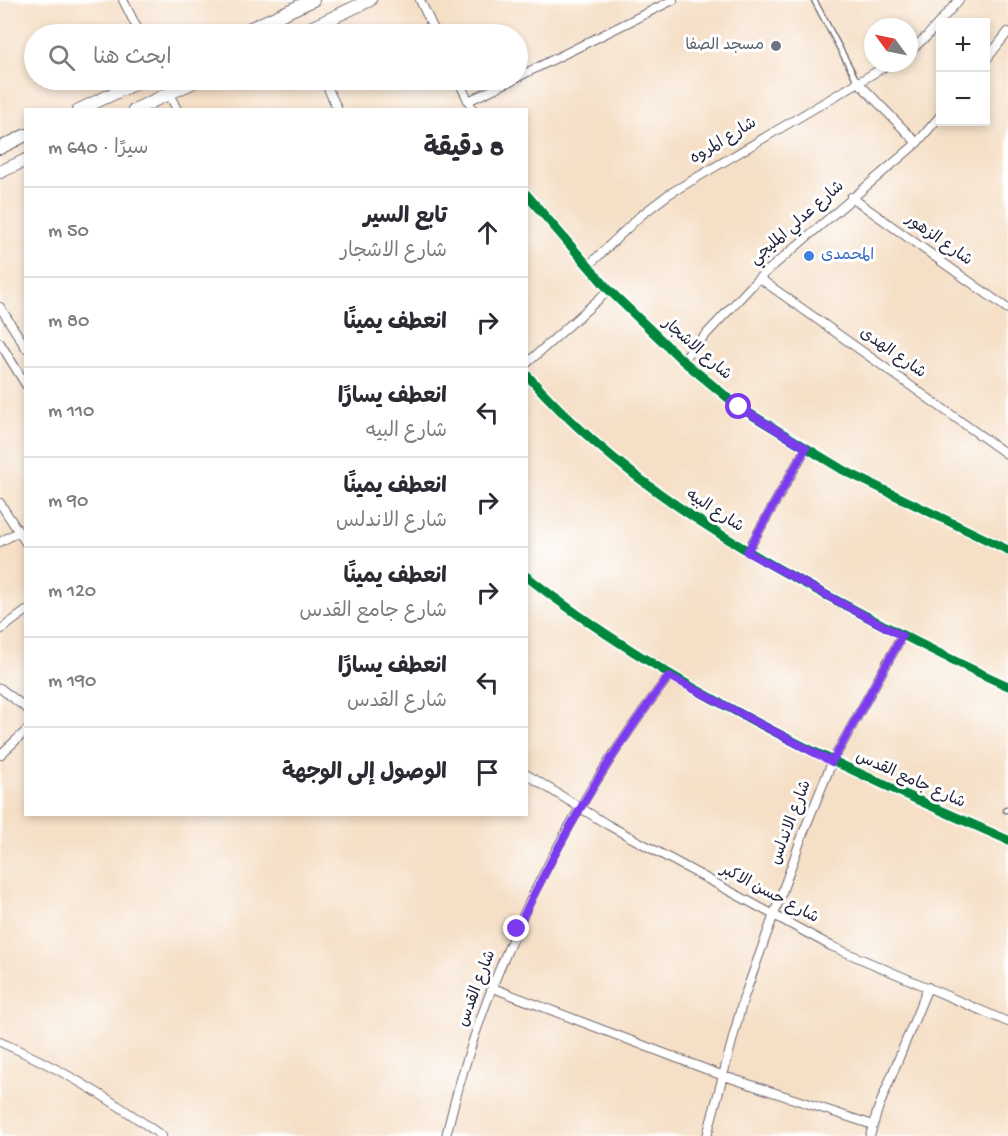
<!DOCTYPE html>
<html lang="ar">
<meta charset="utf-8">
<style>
body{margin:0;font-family:"Gochi Hand","Playpen Sans Arabic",sans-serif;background:#f7f7f7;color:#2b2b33;direction:rtl}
.controls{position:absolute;right:18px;top:18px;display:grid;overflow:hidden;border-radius:0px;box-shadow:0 3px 9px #0003}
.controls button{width:54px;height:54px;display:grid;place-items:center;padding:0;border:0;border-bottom:2px solid #e1e1e2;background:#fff;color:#2b2b33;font:30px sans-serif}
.compass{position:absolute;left:864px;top:18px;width:54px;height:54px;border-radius:50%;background:#fff;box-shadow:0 3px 9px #0003;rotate:303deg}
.stop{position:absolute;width:18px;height:18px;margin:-14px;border:4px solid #7c3aed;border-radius:50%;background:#fff}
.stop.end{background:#7c3aed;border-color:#fff;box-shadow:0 2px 6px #0008}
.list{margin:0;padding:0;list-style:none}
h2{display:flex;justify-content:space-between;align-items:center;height:78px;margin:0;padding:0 24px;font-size:26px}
h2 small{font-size:20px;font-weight:400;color:#7c7c81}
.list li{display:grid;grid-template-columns:39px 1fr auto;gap:18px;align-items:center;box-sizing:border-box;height:90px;padding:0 24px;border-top:2px solid #e1e1e2}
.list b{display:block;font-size:22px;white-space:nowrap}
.list p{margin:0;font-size:20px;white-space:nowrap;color:#7c7c81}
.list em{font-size:20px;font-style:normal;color:#7c7c81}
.icon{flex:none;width:33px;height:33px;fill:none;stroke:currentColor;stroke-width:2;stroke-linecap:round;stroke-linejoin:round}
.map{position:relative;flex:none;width:1008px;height:1136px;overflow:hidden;direction:ltr}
.search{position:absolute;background:#fff;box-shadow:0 3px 9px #0003;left:24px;top:24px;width:504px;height:66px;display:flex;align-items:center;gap:15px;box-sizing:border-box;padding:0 21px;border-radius:33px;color:#7c7c81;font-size:22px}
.panel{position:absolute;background:#fff;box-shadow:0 3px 9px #0003;left:24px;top:108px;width:504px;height:708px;border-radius:0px;direction:rtl}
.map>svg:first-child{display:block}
</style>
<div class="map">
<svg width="1008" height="1136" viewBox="0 0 1008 1136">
<rect width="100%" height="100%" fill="#fff"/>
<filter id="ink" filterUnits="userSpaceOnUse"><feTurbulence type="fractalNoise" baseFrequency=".0167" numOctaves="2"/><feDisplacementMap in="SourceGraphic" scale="12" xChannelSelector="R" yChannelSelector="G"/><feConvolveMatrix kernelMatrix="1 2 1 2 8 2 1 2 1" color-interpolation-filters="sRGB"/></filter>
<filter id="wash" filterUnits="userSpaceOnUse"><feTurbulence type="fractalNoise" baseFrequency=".008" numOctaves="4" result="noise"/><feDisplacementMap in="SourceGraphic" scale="24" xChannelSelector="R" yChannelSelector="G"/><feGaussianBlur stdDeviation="1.35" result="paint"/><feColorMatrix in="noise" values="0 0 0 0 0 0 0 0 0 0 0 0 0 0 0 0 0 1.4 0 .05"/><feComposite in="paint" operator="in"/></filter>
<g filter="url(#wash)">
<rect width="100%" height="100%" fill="#f5dfc6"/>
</g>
<g filter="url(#ink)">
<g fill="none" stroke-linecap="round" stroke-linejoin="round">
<defs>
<path id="lane" d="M814 0 857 81
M1006 810H1008"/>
<path id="street" d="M123 0 140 34
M420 0 436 34
M909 52 927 36 959 0
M986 60 1008 32
M518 77 673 0
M324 80 338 110
M458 80 473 110
M857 81 917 143
M169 93 177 110
M468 101 513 80
M526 194 609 290 682 360 739 407 843 470 1008 550
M851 197 1008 309
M588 266 640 216 669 194 891 63
M759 278 1008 455
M0 307 26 348
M0 343 26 385
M682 360 759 278 917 143 940 116
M526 364 609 290
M526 374C616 476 730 545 849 607 902 635 954 662 1008 686
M0 503 26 543
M0 542 18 532
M747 552 806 448
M526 576C672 691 839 766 1008 840
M0 630 26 611
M0 688 26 708
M0 755 26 731
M526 774 608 825 831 946 1008 1022
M493 988 721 1075 873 1125
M0 1042C59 1067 111 1099 162 1136
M446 1136C485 969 565 812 669 676
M707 1136 743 1000 804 831 832 762 902 636
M870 1136 878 1109 928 987"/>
<path id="secondary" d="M238 34 313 0
M298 34 370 0
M79 110 142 80
M134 110 198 80
M0 148 26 135
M0 172 26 160"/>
</defs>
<use href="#lane" stroke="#6c646c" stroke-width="7"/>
<use href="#street" stroke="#6c646c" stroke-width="10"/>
<use href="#secondary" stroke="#6c646c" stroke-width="14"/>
<use href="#lane" stroke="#fff" stroke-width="4.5"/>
<use href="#street" stroke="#fff" stroke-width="8"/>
<use href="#secondary" stroke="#fff" stroke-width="12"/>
<defs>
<path id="cycleway" d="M526 194 609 290 682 360 739 407 843 470 1008 550
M526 374C616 476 730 545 849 607 902 635 954 662 1008 686
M526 576C672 691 839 766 1008 840"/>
</defs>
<use href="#cycleway" stroke="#fff" stroke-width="13"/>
<use href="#cycleway" stroke="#00873e" stroke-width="9"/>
</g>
</g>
<g fill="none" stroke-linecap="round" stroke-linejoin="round" filter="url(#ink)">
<path stroke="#7c3aed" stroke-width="8" d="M517 929C561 837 607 757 669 676L832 762 902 636 747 552 806 448 739 407"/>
</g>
<circle fill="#6b7280" stroke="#fff" stroke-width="2" cx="776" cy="46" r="6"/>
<circle fill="#3f7fe0" stroke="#fff" stroke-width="2" cx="809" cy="256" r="6"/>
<g text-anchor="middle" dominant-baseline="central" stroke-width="6" stroke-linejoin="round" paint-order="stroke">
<g font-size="16" fill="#5b616d" stroke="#fff" text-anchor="end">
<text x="764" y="46">مسجد الصفا</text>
</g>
<g font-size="16" fill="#22223b" stroke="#fff">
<text transform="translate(724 142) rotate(-31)">شارع المروه</text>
<text transform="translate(798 224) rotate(-41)">شارع عدلي المليجي</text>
<text transform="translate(938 241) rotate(35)">شارع الزهور</text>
<text transform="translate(696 350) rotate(41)">شارع الاشجار</text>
<text transform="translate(892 354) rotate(35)">شارع الهدى</text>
<text transform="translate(714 512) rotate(33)">شارع البيه</text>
<text transform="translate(910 781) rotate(24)">شارع جامع القدس</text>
<text transform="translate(792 823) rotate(-69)">شارع الاندلس</text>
<text transform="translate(769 895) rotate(28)">شارع حسن الاكبر</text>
<text transform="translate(478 989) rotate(-69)">شارع القدس</text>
</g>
<g font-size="16" fill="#366cbe" stroke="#fff" text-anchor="start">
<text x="821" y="256">المحمدى</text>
</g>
</g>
</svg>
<div class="controls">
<button>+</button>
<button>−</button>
</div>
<svg class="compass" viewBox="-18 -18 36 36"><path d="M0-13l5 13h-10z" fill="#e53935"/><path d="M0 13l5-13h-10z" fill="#7c7c81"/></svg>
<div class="stop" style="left:739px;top:407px"></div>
<div class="stop end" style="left:517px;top:929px"></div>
<div class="search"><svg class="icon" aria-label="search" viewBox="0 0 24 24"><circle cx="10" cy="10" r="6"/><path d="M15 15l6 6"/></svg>ابحث هنا</div>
<section class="panel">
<h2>8 دقيقة<small>سيرًا · 640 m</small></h2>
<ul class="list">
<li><svg class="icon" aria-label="ahead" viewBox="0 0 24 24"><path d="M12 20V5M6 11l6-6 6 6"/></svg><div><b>تابع السير</b><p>شارع الاشجار</p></div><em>50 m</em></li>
<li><svg class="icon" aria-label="right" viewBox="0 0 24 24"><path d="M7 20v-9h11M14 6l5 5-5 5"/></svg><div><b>انعطف يمينًا</b></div><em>80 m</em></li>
<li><svg class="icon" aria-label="left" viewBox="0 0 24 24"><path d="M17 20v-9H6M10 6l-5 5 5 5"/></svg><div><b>انعطف يسارًا</b><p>شارع البيه</p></div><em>110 m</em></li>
<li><svg class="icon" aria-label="right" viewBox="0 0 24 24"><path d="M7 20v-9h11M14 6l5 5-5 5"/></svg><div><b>انعطف يمينًا</b><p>شارع الاندلس</p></div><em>90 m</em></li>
<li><svg class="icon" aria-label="right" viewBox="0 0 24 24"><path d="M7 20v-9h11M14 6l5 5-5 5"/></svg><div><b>انعطف يمينًا</b><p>شارع جامع القدس</p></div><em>120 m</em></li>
<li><svg class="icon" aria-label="left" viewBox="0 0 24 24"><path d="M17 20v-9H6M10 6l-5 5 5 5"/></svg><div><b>انعطف يسارًا</b><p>شارع القدس</p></div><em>190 m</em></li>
<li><svg class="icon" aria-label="arrive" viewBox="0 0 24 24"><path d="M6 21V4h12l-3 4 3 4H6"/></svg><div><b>الوصول إلى الوجهة</b></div></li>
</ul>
</section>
</div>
